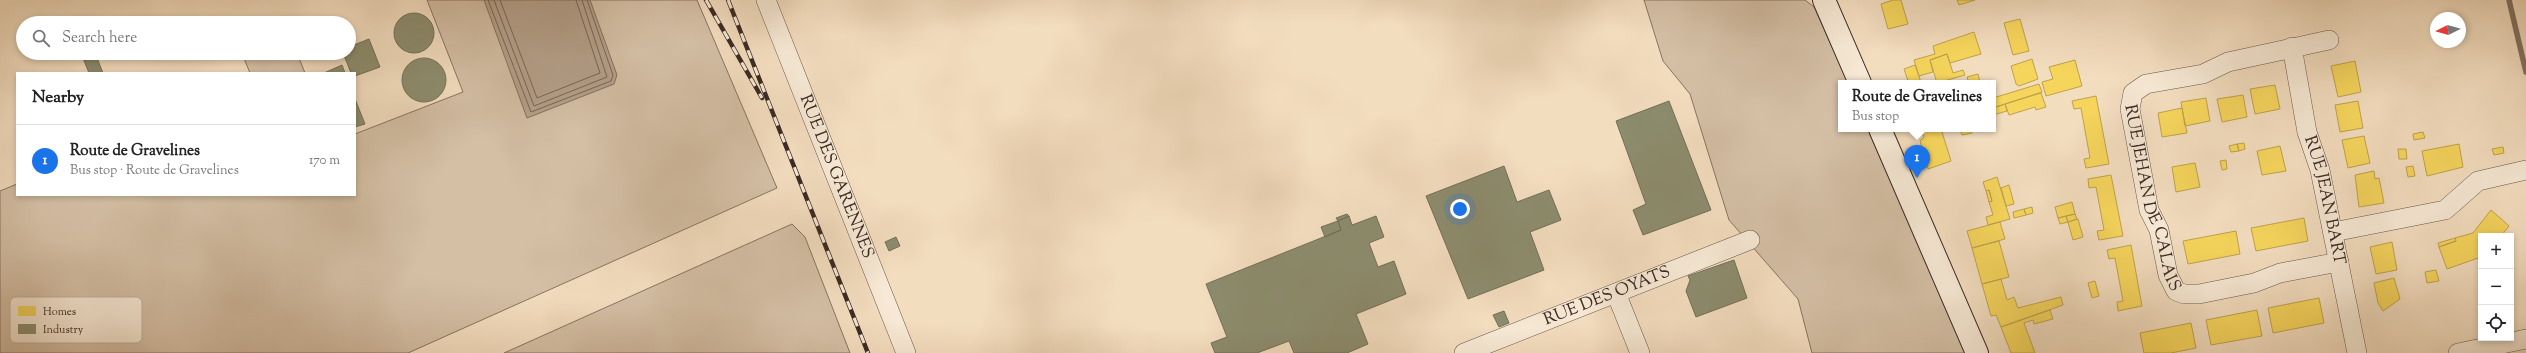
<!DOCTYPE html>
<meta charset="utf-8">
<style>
body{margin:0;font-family:"Sorts Mill Goudy",serif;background:#f6f6f6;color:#222}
.controls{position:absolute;right:12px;bottom:12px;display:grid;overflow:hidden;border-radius:0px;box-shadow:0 2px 6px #0003}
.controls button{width:36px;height:36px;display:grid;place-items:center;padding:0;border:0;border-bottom:1px solid #e0e0e0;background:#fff;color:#222;font:20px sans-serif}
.compass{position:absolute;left:2430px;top:12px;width:36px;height:36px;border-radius:50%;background:#fff;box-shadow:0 2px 6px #0003;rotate:265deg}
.you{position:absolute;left:1460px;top:209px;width:14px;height:14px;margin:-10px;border:3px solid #fff;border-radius:50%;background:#1a73e8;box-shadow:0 0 0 6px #1a73e833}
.badge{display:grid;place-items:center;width:26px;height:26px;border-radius:50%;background:#1a73e8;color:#fff;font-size:13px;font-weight:700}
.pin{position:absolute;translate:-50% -33px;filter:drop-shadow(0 1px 2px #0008)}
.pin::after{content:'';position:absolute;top:21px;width:14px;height:12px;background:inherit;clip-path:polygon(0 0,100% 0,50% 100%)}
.popup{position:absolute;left:1838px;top:80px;width:158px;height:52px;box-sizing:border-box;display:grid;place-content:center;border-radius:0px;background:#fff;filter:drop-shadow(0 1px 3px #0005);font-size:13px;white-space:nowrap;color:#767676}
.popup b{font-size:15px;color:#222}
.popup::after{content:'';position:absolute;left:50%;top:100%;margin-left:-8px;border:8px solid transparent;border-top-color:#fff}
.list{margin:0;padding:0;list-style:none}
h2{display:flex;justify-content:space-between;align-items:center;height:52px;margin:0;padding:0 16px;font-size:17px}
h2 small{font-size:13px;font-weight:400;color:#767676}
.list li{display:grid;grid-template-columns:26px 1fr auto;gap:12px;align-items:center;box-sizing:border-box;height:72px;padding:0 16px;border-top:1px solid #e0e0e0}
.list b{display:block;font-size:15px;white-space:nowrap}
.list p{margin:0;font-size:13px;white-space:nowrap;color:#767676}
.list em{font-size:13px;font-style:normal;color:#767676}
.icon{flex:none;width:22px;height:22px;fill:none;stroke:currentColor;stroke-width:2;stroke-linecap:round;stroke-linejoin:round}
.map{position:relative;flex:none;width:2526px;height:353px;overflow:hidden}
.search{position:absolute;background:#fff;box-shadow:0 2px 6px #0003;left:16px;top:16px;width:340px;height:44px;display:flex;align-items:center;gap:10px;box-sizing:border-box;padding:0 14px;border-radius:22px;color:#767676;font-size:15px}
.panel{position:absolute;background:#fff;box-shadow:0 2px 6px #0003;left:16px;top:72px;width:340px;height:124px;border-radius:0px}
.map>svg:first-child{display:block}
</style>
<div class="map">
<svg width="2526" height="353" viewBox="0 0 2526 353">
<rect width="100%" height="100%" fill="#f3ddbf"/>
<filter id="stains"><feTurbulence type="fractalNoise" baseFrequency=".005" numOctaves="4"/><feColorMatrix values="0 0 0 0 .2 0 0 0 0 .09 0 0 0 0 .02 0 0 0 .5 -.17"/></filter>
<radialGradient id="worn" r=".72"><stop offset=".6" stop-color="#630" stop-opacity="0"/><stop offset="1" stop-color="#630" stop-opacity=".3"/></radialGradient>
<path fill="#d4bfa5" stroke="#877464" d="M427 0H697L777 188 408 353H0V191L17 184V195H355V134L463 92Z
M1644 0H1805L1814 7 1848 83H1841V129H1868L1965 353H1812L1798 299 1729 220 1690 94 1663 61Z
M250 53H297L305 73H250L243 56Z
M792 224 805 237 850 353H504Z"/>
<path fill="#b4a08a" stroke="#837161" d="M484 0H590L617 75 614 84 527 118Z"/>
<path fill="#f6d55c" stroke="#bea24b" d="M1893 0H1901L1908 24 1888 29 1881 4Z
M1957 0H1975L1959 5Z
M2020 19 2029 51 2013 55 2004 23Z
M1974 32 1981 54 1950 63 1947 54 1930 60 1933 72 1919 76 1914 60 1935 54 1933 46Z
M1947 54 1953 73 1963 70 1965 75 1937 83 1930 60Z
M2032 59 2038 79 2019 86 2016 84 2011 66Z
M2075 60 2082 86 2046 96 2042 82 2053 79 2049 67Z
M2355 61 2361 92 2338 97 2331 66Z
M1915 65 1919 76 1921 83 1908 81 1904 69Z
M1978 74 1980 83H1969L1967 77Z
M2039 84 2042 92 1993 108V98Z
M2275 85 2280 109 2255 114 2250 89Z
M2041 93 2046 107 2036 110 2035 107 2009 115 2005 104Z
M2243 95 2247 117 2222 122 2217 99Z
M2096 96 2109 164 2086 168 2084 159 2090 158 2081 108 2074 109 2072 101Z
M2206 98 2210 121 2185 126 2181 102Z
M2358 101 2363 128 2340 132 2335 105Z
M2005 104 2007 111 1993 115V108Z
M2182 108 2187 133 2162 137 2158 113Z
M1954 129 1942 132 1951 161 1928 169 1920 141 1924 137 1921 130Z
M1971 129 1972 133 1962 135 1960 130Z
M2423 132 2425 138 2414 140 2413 134Z
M2364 136 2370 163 2348 168 2342 140Z
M2244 143 2245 149 2239 151 2237 144Z
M2237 144 2239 151 2231 152 2229 146Z
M2459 144 2463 167 2427 176 2422 151Z
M2280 146 2286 171 2262 175 2257 151Z
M2503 147 2504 153 2494 155 2492 149Z
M2398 149H2406L2407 159H2399Z
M2226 160 2227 169 2222 170 2220 161Z
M2195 163 2200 187 2176 192 2172 167Z
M2413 166 2415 176 2408 177 2406 167Z
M2374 171 2375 179 2379 178 2384 203 2359 207 2355 175Z
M2111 175 2123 236 2099 240 2097 231 2104 230 2096 187 2089 188 2088 179Z
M1997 177 2010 219 1988 225 1986 217 1993 215 1989 202 1992 201 1989 190 1986 191 1983 182Z
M2009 185 2014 204 2006 206 2001 188Z
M1989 190 1992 201 1989 202 1986 191Z
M2072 202 2075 214 2058 218 2055 207Z
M2032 207 2033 213 2026 215 2024 209Z
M2024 209 2026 215 2014 218 2013 212Z
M2491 210 2509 226 2501 236H2481V257L2447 269 2439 247 2456 241 2455 238 2473 233Z
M2075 214 2077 219 2068 222 2066 216Z
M2066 216 2068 222 2060 224 2058 218Z
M2304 218 2308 241 2256 251 2251 228Z
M2078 219 2083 237 2073 240 2068 222Z
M2000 222 2005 239 1972 248 1967 231Z
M2236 231 2240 254 2188 264 2183 241Z
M2455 238 2456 241 2439 247 2438 243Z
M1999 241 2009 277 1982 284 1972 248Z
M2392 242 2397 270 2376 274 2370 247Z
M2131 245 2142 306 2118 311 2117 302 2123 301 2115 258 2109 259 2107 250Z
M2436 270 2439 281 2427 283 2425 272Z
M2394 278 2400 299 2383 311 2378 303 2374 283Z
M2001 279 2007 300 2014 297 2018 308 2061 297 2063 305 2001 327 1996 315 1991 316 1982 284Z
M2095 281 2099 296 2092 298 2088 283Z
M2319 298 2324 323 2273 333 2268 308Z
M2050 310 2053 319 2034 324 2033 320 2024 323 2035 353H2011L2001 327Z
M2257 310 2262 336 2211 345 2206 320Z
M2191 323 2196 348 2171 353H2144L2140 333Z"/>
<path fill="#8c8c6e" stroke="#736f58" d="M394 33a20 20 0 1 1 40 0a20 20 0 1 1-40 0Z
M369 39 380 67 355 76V73H351L343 53H349V47Z
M81 53H95L103 73H89Z
M402 80a22 22 0 1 1 44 0a22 22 0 1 1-44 0Z
M342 65 345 73H324Z
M355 99 365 124 355 127Z
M1669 101 1711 210 1643 235 1633 210 1646 204 1616 121Z
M1504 166 1517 202 1549 190 1561 220 1530 232 1544 270 1468 299 1426 196Z
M1347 214 1349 216 1338 221 1336 218Z
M1349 216 1352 225 1376 216 1384 237 1369 243 1378 267 1394 261 1406 294 1356 314 1368 344 1347 353H1294L1289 341 1257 353H1215L1211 343 1227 337 1206 284 1341 230 1338 221Z
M1338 221 1341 230 1325 237 1321 227Z
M896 237 900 246 889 251 885 242Z
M1734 260 1747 298 1696 317 1686 291 1690 280 1688 276Z
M1504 311 1509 323 1499 327 1493 315Z"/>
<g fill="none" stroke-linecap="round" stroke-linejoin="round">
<path stroke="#776557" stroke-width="1" d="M488 0 531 112 611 81 613 75 587 0
M494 0 534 106 607 77 582 0
M500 0 537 98 600 73 576 0"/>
<path stroke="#837161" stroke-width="5.5" d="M2509 0 2526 72"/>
<defs>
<g id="street">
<path id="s1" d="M766 0 906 353"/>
<path id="s2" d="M2329 40 2228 62 2203 74 2146 84 2133 93 2130 109 2149 210 2159 230 2168 275 2176 291 2184 294H2199L2254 283 2280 273 2339 262"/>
<path id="s3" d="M2292 47 2307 132 2320 170 2357 353"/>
<path d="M2333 232 2445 210 2478 181 2526 170"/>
<path d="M1616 293 1640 353"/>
<path id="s4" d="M1464 353 1750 240"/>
<path d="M2458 353 2526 339"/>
</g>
<path id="secondary" d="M1824 0 1860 83
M1880 129 1977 353"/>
</defs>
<use href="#street" stroke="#68574b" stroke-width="20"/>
<use href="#secondary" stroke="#3a2a24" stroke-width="24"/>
<use href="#street" stroke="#f7e9d5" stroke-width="19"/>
<use href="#secondary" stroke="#f7e9d5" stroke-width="22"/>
<defs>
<path id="rail" d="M706 0 762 98
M728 0 868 353"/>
</defs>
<use href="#rail" stroke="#3a2a24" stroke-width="4.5"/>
<use href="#rail" stroke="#f7e9d5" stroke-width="3" stroke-dasharray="9" stroke-linecap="butt"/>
</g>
<g text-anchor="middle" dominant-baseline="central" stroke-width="4" stroke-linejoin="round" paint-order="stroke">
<g font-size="17" fill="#3a2a24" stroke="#f7e9d5">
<text stroke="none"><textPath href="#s1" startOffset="190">RUE DES GARENNES</textPath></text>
<text stroke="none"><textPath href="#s2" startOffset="313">RUE JEHAN DE CALAIS</textPath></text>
<text stroke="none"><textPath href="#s3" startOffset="157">RUE JEAN BART</textPath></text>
<text stroke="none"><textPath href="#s4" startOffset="154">RUE DES OYATS</textPath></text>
</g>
</g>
<rect x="10" y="297" width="132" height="46" rx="6" fill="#f7e9d5" stroke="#beb0a0" stroke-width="1"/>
<rect x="18" y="306" width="18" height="10" fill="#f6d55c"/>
<rect x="18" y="324" width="18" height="10" fill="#8c8c6e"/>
<g font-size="11" fill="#3a2a24">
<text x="43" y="315">Homes</text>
<text x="43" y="333">Industry</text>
</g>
<rect width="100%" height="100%" filter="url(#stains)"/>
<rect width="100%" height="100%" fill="url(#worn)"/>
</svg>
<div class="controls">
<button>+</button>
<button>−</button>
<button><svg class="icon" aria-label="locate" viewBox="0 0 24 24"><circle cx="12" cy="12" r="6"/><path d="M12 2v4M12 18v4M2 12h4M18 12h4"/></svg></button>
</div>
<svg class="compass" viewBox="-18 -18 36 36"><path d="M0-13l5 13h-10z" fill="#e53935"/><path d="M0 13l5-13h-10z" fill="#767676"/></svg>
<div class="you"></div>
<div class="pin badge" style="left:1917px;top:178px">1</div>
<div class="popup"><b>Route de Gravelines</b>Bus stop</div>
<div class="search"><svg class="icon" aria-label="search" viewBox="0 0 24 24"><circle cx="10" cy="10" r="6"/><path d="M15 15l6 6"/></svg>Search here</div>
<section class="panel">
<h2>Nearby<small></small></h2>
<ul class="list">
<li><span class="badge">1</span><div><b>Route de Gravelines</b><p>Bus stop · Route de Gravelines</p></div><em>170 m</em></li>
</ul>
</section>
</div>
